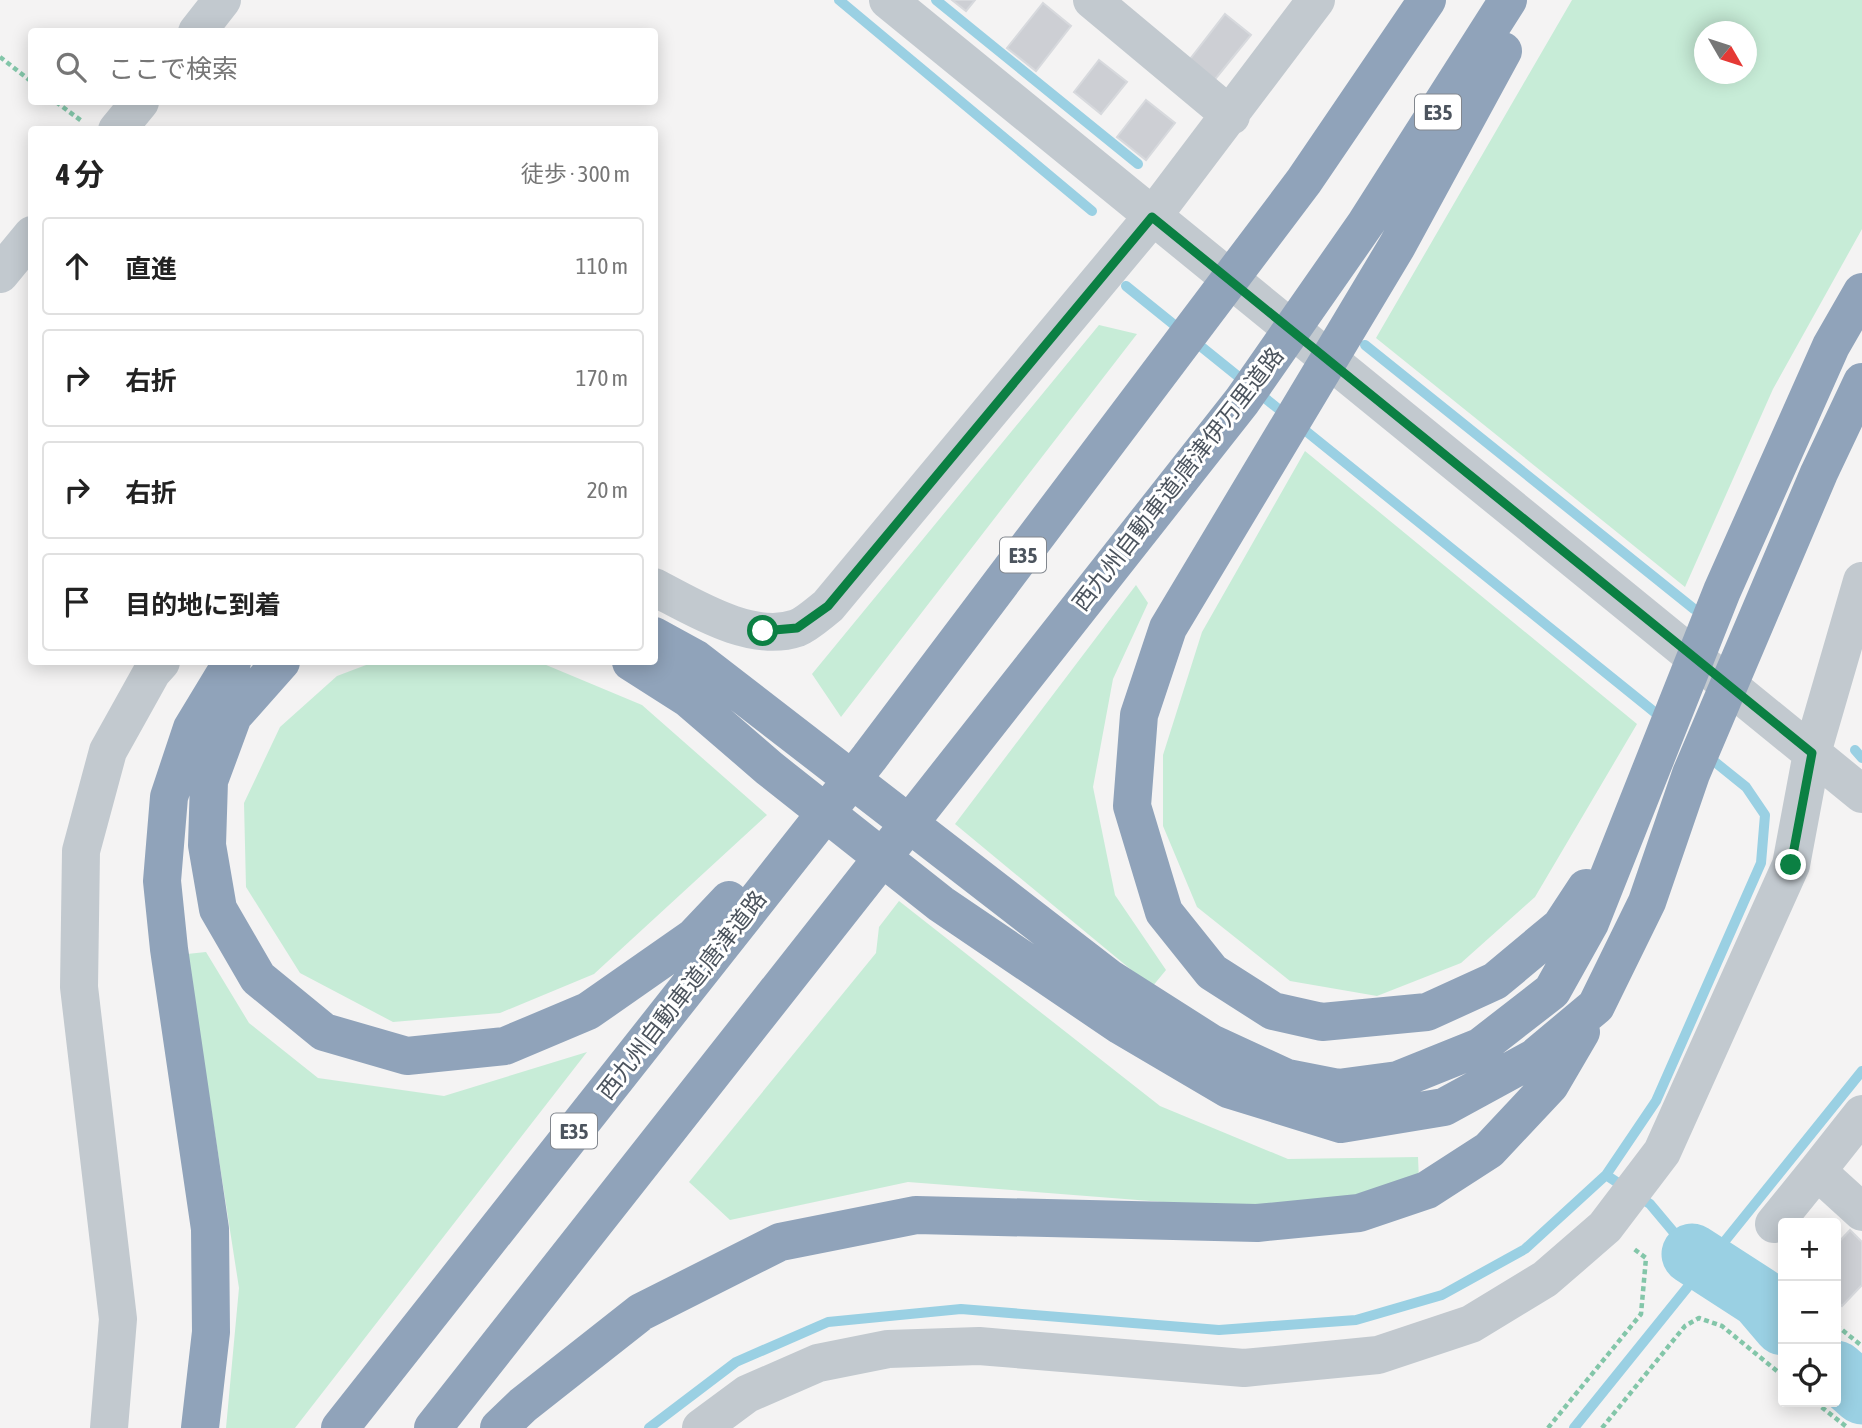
<!DOCTYPE html>
<html lang="ja">
<meta charset="utf-8">
<style>
body{margin:0;font-family:"Asap Condensed","Noto Sans JP",sans-serif;background:#f6f6f6;color:#222}
.controls{position:absolute;right:21px;bottom:21px;display:grid;overflow:hidden;border-radius:7px;box-shadow:0 4px 18px #0003}
.controls button{width:63px;height:63px;display:grid;place-items:center;padding:0;border:0;border-bottom:2px solid #e0e0e0;background:#fff;color:#222;font:35px sans-serif}
.compass{position:absolute;left:1694px;top:21px;width:63px;height:63px;border-radius:50%;background:#fff;box-shadow:0 4px 18px #0003;rotate:129deg}
.stop{position:absolute;width:21px;height:21px;margin:-16px;border:5px solid #0b8043;border-radius:50%;background:#fff}
.stop.end{background:#0b8043;border-color:#fff;box-shadow:0 2px 7px #0008}
.list{margin:0;padding:0;list-style:none}
h2{display:flex;justify-content:space-between;align-items:center;height:91px;margin:0;padding:0 28px;font-size:30px}
h2 small{font-size:23px;font-weight:400;color:#767676}
.list li{display:grid;grid-template-columns:46px 1fr auto;gap:21px;align-items:center;box-sizing:border-box;height:98px;margin:0 14px 14px;padding:0 14px;border:2px solid #e0e0e0;border-radius:7px}
.list b{display:block;font-size:26px;white-space:nowrap}
.list em{font-size:23px;font-style:normal;color:#767676}
.icon{flex:none;width:38px;height:38px;fill:none;stroke:currentColor;stroke-width:2;stroke-linecap:round;stroke-linejoin:round}
.map{position:relative;flex:none;width:1862px;height:1428px;overflow:hidden}
.search{position:absolute;background:#fff;box-shadow:0 4px 18px #0003;left:28px;top:28px;width:630px;height:77px;display:flex;align-items:center;gap:18px;box-sizing:border-box;padding:0 24px;border-radius:7px;color:#767676;font-size:26px}
.panel{position:absolute;background:#fff;box-shadow:0 4px 18px #0003;left:28px;top:126px;width:630px;height:539px;border-radius:7px}
.map>svg:first-child{display:block}
</style>
<div class="map">
<svg width="1862" height="1428" viewBox="0 0 1862 1428">
<rect width="100%" height="100%" fill="#f4f3f3"/>
<path fill="#c7ecd7" fill-rule="evenodd" d="M1572 0H1862V229L1773 389 1685 587 1376 338ZM1704 32H1746V74H1704Z
M1099 325 1137 334 841 717 812 674Z
M1305 451 1637 724 1535 897 1461 963 1377 996 1290 981 1197 907 1163 826V755L1202 632Z
M1136 585 1148 603 1113 679 1093 787 1115 895 1166 970 1152 987 955 824Z
M374 662H539L642 705 767 815 594 974 500 1013 393 1022 300 973 246 887 244 803 280 727 337 676Z
M899 901 1160 1106 1288 1159 1418 1157 1419 1180 1335 1204 1240 1208 908 1182 730 1220 689 1182 876 953 879 927Z
M206 952 249 1023 318 1078 444 1096 587 1052 295 1428H226L239 1288 187 954Z"/>
<g fill="none" stroke-linecap="round" stroke-linejoin="round">
<path stroke="#9ad0e3" stroke-width="10" d="M839 0 1092 211
M936 0 1138 164
M1126 286 1663 719
M1365 345 1694 609
M1855 750 1862 758
M1606 1175 1656 1101 1761 863 1765 815 1746 787 1705 754
M649 1428 736 1362 828 1322 961 1309 1219 1330 1356 1320 1442 1295 1525 1249 1606 1175 1650 1204 1692 1254
M1574 1428 1862 1071"/>
<path stroke="#9ad0e3" stroke-width="61" d="M1692 1254 1760 1298 1783 1325
M1836 1371 1862 1394"/>
</g>
<path fill="#cdcfd4" stroke="#d7d9dd" stroke-width="2" d="M952 0H975L966 11Z
M1043 3 1071 26 1036 71 1007 48Z
M1225 14 1251 35 1212 83 1187 63Z
M1099 60 1127 82 1101 114 1074 92Z
M1146 100 1175 123 1146 160 1117 137Z
M1850 1230 1862 1242V1285L1842 1306 1836 1300V1245Z"/>
<g fill="none" stroke-linecap="round" stroke-linejoin="round">
<path stroke="#83c6a9" stroke-width="4.5" stroke-dasharray="5 3.5" stroke-linecap="butt" d="M0 57 32 82
M56 102 83 122
M1836 1325 1862 1346
M1815 1402 1848 1428
M1548 1428 1641 1314 1646 1258 1634 1249
M1602 1428 1685 1326 1699 1318 1722 1326 1783 1376"/>
<path stroke="#c2c9cf" stroke-width="38" d="M888 0 1862 794
M1092 0 1231 116
M197 32 222 0
M117 130 140 102
M0 274 32 235
M654 587C693 607 751 644 797 628 807 624 819 613 828 606L1152 217 1316 0
M1862 1114 1817 1171 1862 1212
M1774 1224 1817 1171
M109 1428 118 1319 79 987 81 851 108 751 152 672 161 662
M701 1428 747 1394 818 1363 888 1349 979 1346 1244 1368 1378 1355 1471 1324 1545 1279 1605 1227 1662 1152 1791 865 1812 753 1862 581"/>
<path stroke="#90a3ba" stroke-width="38" d="M1503 51 1397 246 1168 628 1139 715 1132 806 1164 912 1212 972 1273 1011 1322 1022 1427 1012 1495 981 1561 926 1586 888
M654 636 696 659 1109 978 1211 1043 1287 1078 1338 1088 1398 1080 1480 1047 1552 991 1590 923 1722 591 1831 346 1862 292
M281 662 233 716 209 781 207 845 218 909 258 978 324 1032 407 1056 505 1046 588 1011 694 937 729 900
M631 662 689 699 769 768 941 904 1121 1026 1228 1089 1341 1124 1444 1107 1534 1058 1596 1006 1647 902 1691 774 1819 473 1862 382
M200 1428 211 1332 210 1229 169 949 162 881 169 797 192 728 232 662
M340 1428 869 758 1304 181 1427 0
M433 1428 1242 401 1366 223 1508 0
M499 1428 523 1405 641 1312 780 1242 916 1215 1257 1223 1359 1213 1427 1190 1489 1150 1550 1085 1581 1032"/>
</g>
<g fill="none" stroke-linecap="round" stroke-linejoin="round">
<path stroke="#0b8043" stroke-width="9" d="M763 631 797 628 828 606 1152 217 1812 753 1791 865"/>
</g>
<g text-anchor="middle" dominant-baseline="central" stroke-width="6" stroke-linejoin="round" paint-order="stroke">
<g fill="#fff" stroke="#82878e" stroke-width="2">
<rect x="1415" y="94.5" width="46" height="35" rx="5"/>
<rect x="1000" y="537.5" width="46" height="35" rx="5"/>
<rect x="551" y="1113.5" width="46" height="35" rx="5"/>
</g>
<g font-size="21" font-weight="bold" fill="#4c545e">
<text x="1438" y="112">E35</text>
<text x="1023" y="555">E35</text>
<text x="574" y="1131">E35</text>
</g>
<g font-size="23" fill="#4c545e" stroke="#fff">
<text transform="translate(1178 479) rotate(-52)">西九州自動車道;唐津伊万里道路</text>
<text transform="translate(682 995) rotate(-52)">西九州自動車道;唐津道路</text>
</g>
</g>
</svg>
<div class="controls">
<button>+</button>
<button>−</button>
<button><svg class="icon" aria-label="locate" viewBox="0 0 24 24"><circle cx="12" cy="12" r="6"/><path d="M12 2v4M12 18v4M2 12h4M18 12h4"/></svg></button>
</div>
<svg class="compass" viewBox="-18 -18 36 36"><path d="M0-13l5 13h-10z" fill="#e53935"/><path d="M0 13l5-13h-10z" fill="#767676"/></svg>
<div class="stop" style="left:763px;top:631px"></div>
<div class="stop end" style="left:1791px;top:865px"></div>
<div class="search"><svg class="icon" aria-label="search" viewBox="0 0 24 24"><circle cx="10" cy="10" r="6"/><path d="M15 15l6 6"/></svg>ここで検索</div>
<section class="panel">
<h2>4 分<small>徒歩 · 300 m</small></h2>
<ul class="list">
<li><svg class="icon" aria-label="ahead" viewBox="0 0 24 24"><path d="M12 20V5M6 11l6-6 6 6"/></svg><div><b>直進</b></div><em>110 m</em></li>
<li><svg class="icon" aria-label="right" viewBox="0 0 24 24"><path d="M7 20v-9h11M14 6l5 5-5 5"/></svg><div><b>右折</b></div><em>170 m</em></li>
<li><svg class="icon" aria-label="right" viewBox="0 0 24 24"><path d="M7 20v-9h11M14 6l5 5-5 5"/></svg><div><b>右折</b></div><em>20 m</em></li>
<li><svg class="icon" aria-label="arrive" viewBox="0 0 24 24"><path d="M6 21V4h12l-3 4 3 4H6"/></svg><div><b>目的地に到着</b></div></li>
</ul>
</section>
</div>
